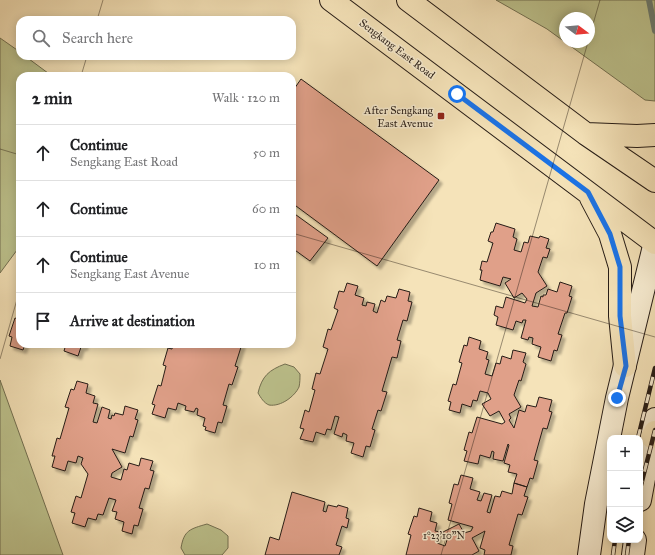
<!DOCTYPE html>
<meta charset="utf-8">
<style>
body{margin:0;font-family:"IM FELL Great Primer",serif;background:#f2f2f2;color:#202124}
.controls{position:absolute;right:12px;bottom:12px;display:grid;overflow:hidden;border-radius:8px;box-shadow:0 2px 10px #0003}
.controls button{width:36px;height:36px;display:grid;place-items:center;padding:0;border:0;border-bottom:1px solid #e0e0e0;background:#fff;color:#202124;font:20px sans-serif}
.compass{position:absolute;left:559px;top:12px;width:36px;height:36px;border-radius:50%;background:#fff;box-shadow:0 2px 10px #0003;rotate:106deg}
.stop{position:absolute;width:12px;height:12px;margin:-9px;border:3px solid #1a73e8;border-radius:50%;background:#fff}
.stop.end{background:#1a73e8;border-color:#fff;box-shadow:0 1px 4px #0008}
.list{margin:0;padding:0;list-style:none}
h2{display:flex;justify-content:space-between;align-items:center;height:52px;margin:0;padding:0 16px;font-size:17px}
h2 small{font-size:13px;font-weight:400;color:#757577}
.list li{display:grid;grid-template-columns:26px 1fr auto;gap:12px;align-items:center;box-sizing:border-box;height:56px;padding:0 16px;border-top:1px solid #e0e0e0}
.list b{display:block;font-size:15px;white-space:nowrap}
.list p{margin:0;font-size:13px;white-space:nowrap;color:#757577}
.list em{font-size:13px;font-style:normal;color:#757577}
.icon{flex:none;width:22px;height:22px;fill:none;stroke:currentColor;stroke-width:2;stroke-linecap:round;stroke-linejoin:round}
.map{position:relative;flex:none;width:655px;height:555px;overflow:hidden}
.search{position:absolute;background:#fff;box-shadow:0 2px 10px #0003;left:16px;top:16px;width:280px;height:44px;display:flex;align-items:center;gap:10px;box-sizing:border-box;padding:0 14px;border-radius:12px;color:#757577;font-size:15px}
.panel{position:absolute;background:#fff;box-shadow:0 2px 10px #0003;left:16px;top:72px;width:280px;height:276px;border-radius:12px}
.map>svg:first-child{display:block}
</style>
<div class="map">
<svg width="655" height="555" viewBox="0 0 655 555">
<defs>
<filter id="shadow"><feDropShadow dx="3.5" dy="3.5" stdDeviation="1" flood-color="#0004"/></filter>
</defs>
<rect width="100%" height="100%" fill="#f5e3b9"/>
<filter id="stains"><feTurbulence type="fractalNoise" baseFrequency=".005" numOctaves="4"/><feColorMatrix values="0 0 0 0 .2 0 0 0 0 .09 0 0 0 0 .02 0 0 0 .5 -.17"/></filter>
<radialGradient id="worn" r=".72"><stop offset=".6" stop-color="#630" stop-opacity="0"/><stop offset="1" stop-color="#630" stop-opacity=".3"/></radialGradient>
<path fill="#bdc38e" stroke="#727052" fill-rule="evenodd" d="M496 0H655V101L645 100 547 29ZM565 18H589V42H565Z
M0 38 20 52V56H25L52 76H20V246L0 273Z
M285 364 294 367 300 374C300 378 300 383 299 387 295 396 281 407 269 405 264 403 261 398 258 393 262 376 269 370 285 364Z
M0 380 63 555H0Z
M207 524 221 530 228 536V548L222 555H185L181 548C184 530 190 529 207 524Z"/>
<g fill="none" stroke-linecap="round" stroke-linejoin="round">
<path stroke="#6d7d72" stroke-width="6" d="M649 0 655 31"/>
</g>
<path fill="#e0a089" stroke="#261c16" filter="url(#shadow)" d="M301 79 439 180 377 266 292 203V92Z
M292 212 328 238 310 261 292 248Z
M496 223 515 229 513 237 517 239 514 250 521 252 524 242 528 243 530 236 539 238 540 236 549 239 546 248 550 249 547 258 543 257 538 272 547 286 536 293 532 306 538 307 541 296 543 297V295H546L548 289 557 292 560 282 572 286 569 296 572 297 567 313H565L558 334 562 335 557 351 554 350 551 361 538 357 541 347 532 344 533 338 529 337 528 340 521 338 526 320H523L522 323 516 321 513 330 496 325 498 317 494 315 496 306 503 308 506 297 525 303 527 299 522 293 514 298 505 283 511 279 503 277 500 286 480 280 482 270H480L482 261 487 262 493 243 488 241 491 232H493Z
M347 283 358 286 355 295 364 298 362 305 366 306 367 302 375 304 373 311 377 313 381 300 385 302 387 296 396 298 399 289 410 292 408 301 412 302 407 321 403 320 397 340 401 341 397 358 392 357 382 391 387 392 381 411 378 410 372 429 375 430 370 447 366 446 363 457 351 453 354 443 346 441 347 435 343 433 342 437 334 434 339 417 335 416 331 430 327 429 325 435 316 432 313 442 300 439 304 429 300 428 305 410 309 412 315 390 312 389 316 373 320 374 328 349 323 347 328 329 331 330 338 310 334 308 339 291 344 292Z
M20 313V344H25L23 350 10 346 12 337 9 336 15 318 18 319Z
M469 337 481 341 479 349 488 352 486 359 489 360 485 374 492 376 496 363 500 364 502 356 511 359 513 350 526 353 523 362 526 364 521 381 519 380 514 395 521 407 509 414 511 418 509 420 514 428 519 410 525 412 527 405 536 407 539 397 552 400 549 411 552 412 547 429 543 428 534 460 538 461 533 479 530 478 527 487 514 483 517 474 508 472 510 465 504 463 509 445 508 444 503 461 493 459 494 452 492 451 490 458 480 455 478 464 464 461 467 451 464 450 469 432 472 433 477 417 502 424 505 422 499 411 490 416 482 404 491 399 488 393 480 391 477 401 473 400 471 407 462 404 460 413 449 410 451 402 448 401 453 384 456 385 462 363 459 362 464 345 467 346Z
M66 344H85L84 347H81L78 356 64 351Z
M173 344H242L235 366 238 367 232 385 229 384 223 405 227 406 222 423 218 422 215 433 205 430 206 427 203 426 205 418 197 415 198 409 196 408 194 412 185 410 186 406 178 403 176 410 168 408 165 418 152 414 155 405 152 404 158 385 161 386 166 366 163 365 168 348 172 349Z
M77 381 88 384 86 393 95 396 93 403 98 404 93 422 97 423 102 407 110 410 108 418 111 419 112 415 114 416 115 413 123 415 125 406 138 410 135 419 138 420 133 437 130 436 125 453 112 449 122 467 112 473 111 477 121 480 124 469 127 470 129 463 139 466 141 458 153 461 150 470 154 471 149 489 145 488 139 508 143 509 138 526 134 525 132 534 122 531 124 522 115 519 117 512 112 511 116 500 109 498 103 515 98 514 96 520 88 518 85 527 72 523 75 513 71 512 76 496 81 498 88 474 81 464 83 458 78 456 76 463 68 461 65 471 52 467 55 456H52L57 438 60 439 69 408 65 407 71 389 74 390Z
M461 475 473 478 470 489 480 492 477 500 481 501 484 493 492 495 487 512 490 513 495 496 500 497 502 491 512 494 514 483 527 487 524 496 528 497 522 515 518 514 509 545 513 546 511 555H484L485 550 480 548 485 531 472 538 479 551 472 555H406L411 535 408 534 414 516 417 517 419 508 432 512 430 521 437 523 435 531 440 532 437 543 445 546 447 540 443 532 459 524 464 533 471 531 473 527 448 520 452 504 449 503 454 484 458 485Z
M292 492 325 502 323 511 326 512 328 505 337 507 338 505 348 508 346 518 349 519 347 528 342 526 336 545 342 547 339 555H265L270 537 279 540Z"/>
<g fill="none" stroke-linecap="round" stroke-linejoin="round">
<defs>
<path id="secondary" d="M640 500 655 419
M589 555 596 504 617 398 655 242
M633 555 635 540"/>
<path id="primary" d="M331 0 655 243
M408 0 586 134 655 181
M586 134 637 136 655 135
M591 198 610 234 620 267V316L625 366
M652 437 655 432"/>
</defs>
<use href="#secondary" stroke="#261c16" stroke-width="24"/>
<use href="#primary" stroke="#261c16" stroke-width="24"/>
<use href="#secondary" stroke="#f8edd2" stroke-width="22"/>
<use href="#primary" stroke="#f5e3b9" stroke-width="22"/>
<defs>
<path id="rail" d="M638 438 655 368
M640 489 655 430
M613 555 615 540
M627 555 629 540"/>
</defs>
<use href="#rail" stroke="#261c16" stroke-width="4.5"/>
<use href="#rail" stroke="#f8edd2" stroke-width="3" stroke-dasharray="9" stroke-linecap="butt"/>
</g>
<g fill="none" stroke-linecap="round" stroke-linejoin="round">
<path stroke="#1a73e8" stroke-width="5" d="M457 94 588 192 610 234 620 267V316L626 366 617 398"/>
</g>
<path fill="none" stroke="#261c16" stroke-width="1" stroke-opacity="0.45" d="M97 20 103 0M589 38 600 0M81 76 87 56M0 149 20 155M292 233 655 337M0 359 20 289M441 555 588 42"/>
<rect fill="#8f2418" stroke="#f8edd2" stroke-width="1.5" x="437" y="112" width="8" height="8" rx="2"/>
<g text-anchor="middle" dominant-baseline="central" stroke-width="3" stroke-linejoin="round" paint-order="stroke">
<g font-size="11" fill="#261c16" stroke="#f8edd2">
<text transform="translate(397 49) rotate(37)">Sengkang East Road</text>
</g>
<g font-size="11" fill="#261c16" stroke="#f8edd2" text-anchor="end">
<text x="433" y="110">After Sengkang<tspan x="433" dy="13">East Avenue</tspan></text>
</g>
</g>
<g font-size="10" text-anchor="middle" fill="#261c16" stroke="#f8edd2" stroke-width="3" stroke-linejoin="round" paint-order="stroke">
<text x="444" y="539">1°23'10"N</text>
</g>
<rect width="100%" height="100%" filter="url(#stains)"/>
<rect width="100%" height="100%" fill="url(#worn)"/>
</svg>
<div class="controls">
<button>+</button>
<button>−</button>
<button><svg class="icon" aria-label="layers" viewBox="0 0 24 24"><path d="M12 4l9 5-9 5-9-5zM3 14l9 5 9-5"/></svg></button>
</div>
<svg class="compass" viewBox="-18 -18 36 36"><path d="M0-13l5 13h-10z" fill="#e53935"/><path d="M0 13l5-13h-10z" fill="#757577"/></svg>
<div class="stop" style="left:457px;top:94px"></div>
<div class="stop end" style="left:617px;top:398px"></div>
<div class="search"><svg class="icon" aria-label="search" viewBox="0 0 24 24"><circle cx="10" cy="10" r="6"/><path d="M15 15l6 6"/></svg>Search here</div>
<section class="panel">
<h2>2 min<small>Walk · 120 m</small></h2>
<ul class="list">
<li><svg class="icon" aria-label="ahead" viewBox="0 0 24 24"><path d="M12 20V5M6 11l6-6 6 6"/></svg><div><b>Continue</b><p>Sengkang East Road</p></div><em>50 m</em></li>
<li><svg class="icon" aria-label="ahead" viewBox="0 0 24 24"><path d="M12 20V5M6 11l6-6 6 6"/></svg><div><b>Continue</b></div><em>60 m</em></li>
<li><svg class="icon" aria-label="ahead" viewBox="0 0 24 24"><path d="M12 20V5M6 11l6-6 6 6"/></svg><div><b>Continue</b><p>Sengkang East Avenue</p></div><em>10 m</em></li>
<li><svg class="icon" aria-label="arrive" viewBox="0 0 24 24"><path d="M6 21V4h12l-3 4 3 4H6"/></svg><div><b>Arrive at destination</b></div></li>
</ul>
</section>
</div>
